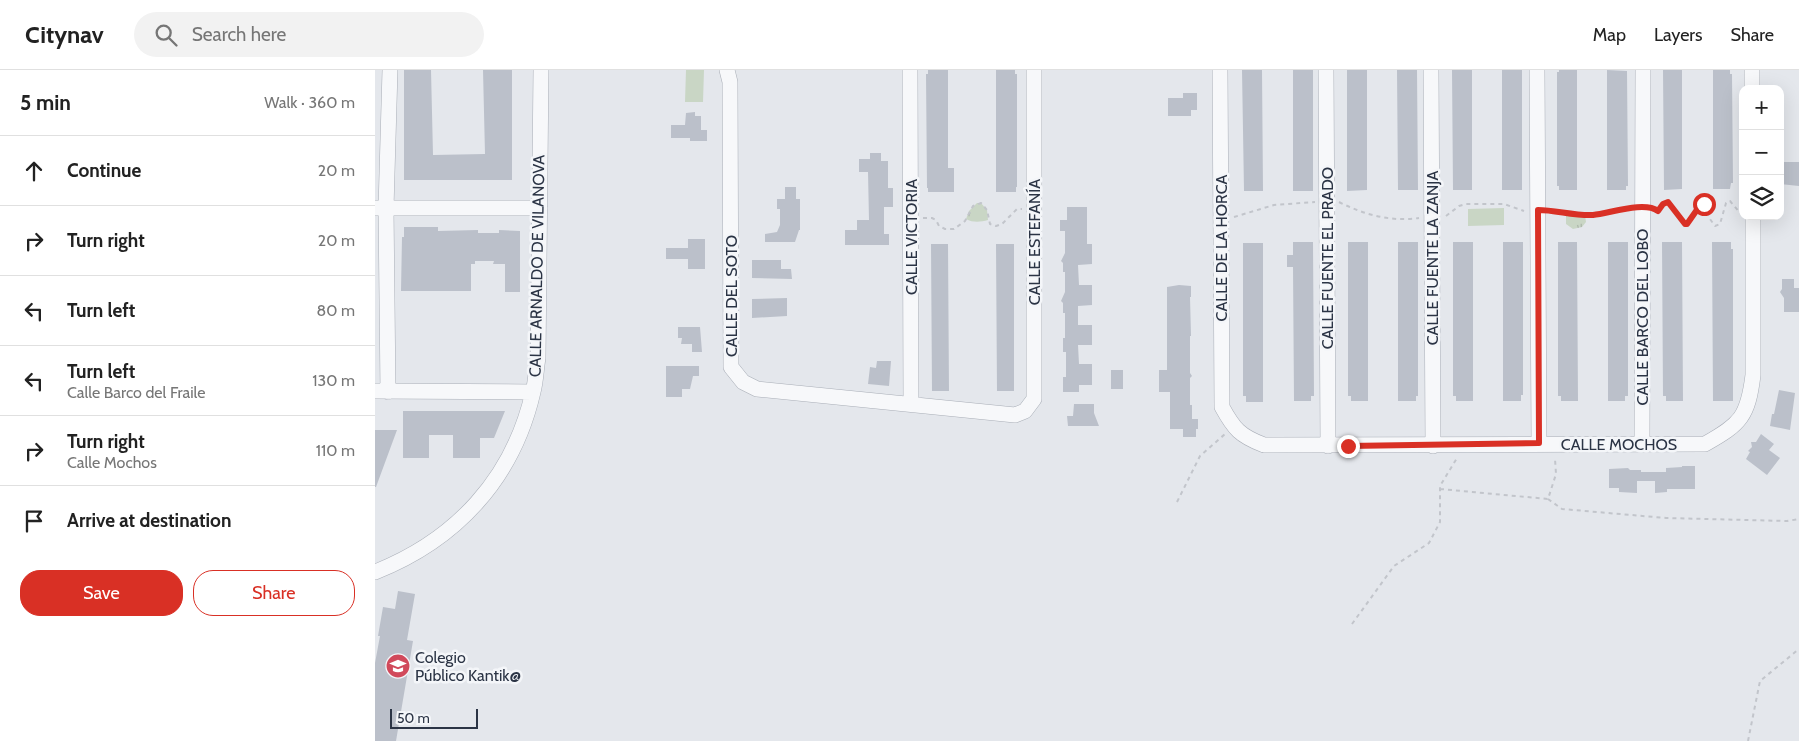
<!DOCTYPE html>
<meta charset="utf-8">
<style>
body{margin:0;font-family:Cabin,sans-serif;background:#f2f2f2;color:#222}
.controls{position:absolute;right:15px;top:15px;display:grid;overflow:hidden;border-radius:10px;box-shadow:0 5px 20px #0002}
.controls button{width:45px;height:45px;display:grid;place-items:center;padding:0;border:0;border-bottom:1px solid #e0e0e0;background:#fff;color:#222;font:25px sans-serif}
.scale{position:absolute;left:15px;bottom:12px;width:88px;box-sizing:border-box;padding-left:5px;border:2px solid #2b3445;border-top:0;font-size:14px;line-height:18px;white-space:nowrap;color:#2b3445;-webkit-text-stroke:4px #f4f6f9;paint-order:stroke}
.stop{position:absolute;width:15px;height:15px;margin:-11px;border:4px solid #d93025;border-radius:50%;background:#fff}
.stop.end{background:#d93025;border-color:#fff;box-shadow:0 1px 5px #0008}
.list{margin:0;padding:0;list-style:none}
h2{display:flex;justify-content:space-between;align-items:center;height:65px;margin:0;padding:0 20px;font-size:21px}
h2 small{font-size:16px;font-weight:400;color:#767676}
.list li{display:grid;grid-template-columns:32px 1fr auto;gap:15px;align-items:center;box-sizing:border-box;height:70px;padding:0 20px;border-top:1px solid #e0e0e0}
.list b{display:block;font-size:19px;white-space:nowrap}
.list p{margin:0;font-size:16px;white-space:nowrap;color:#767676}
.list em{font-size:16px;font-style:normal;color:#767676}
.actions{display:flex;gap:10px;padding:15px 20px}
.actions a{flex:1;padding:11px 0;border:1px solid #d93025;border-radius:20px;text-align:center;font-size:18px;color:#d93025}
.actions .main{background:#d93025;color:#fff}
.icon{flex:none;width:28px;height:28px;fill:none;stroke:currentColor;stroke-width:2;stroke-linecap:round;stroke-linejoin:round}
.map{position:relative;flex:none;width:1424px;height:671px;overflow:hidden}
header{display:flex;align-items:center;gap:30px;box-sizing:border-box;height:70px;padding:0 25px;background:#fff;border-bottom:1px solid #e0e0e0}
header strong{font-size:24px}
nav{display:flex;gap:28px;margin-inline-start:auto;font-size:18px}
.search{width:350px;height:45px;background:#f2f2f2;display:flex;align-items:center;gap:12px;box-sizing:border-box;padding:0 18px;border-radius:28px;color:#767676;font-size:19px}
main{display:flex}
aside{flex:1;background:#fff}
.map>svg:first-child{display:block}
</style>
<header>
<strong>Citynav</strong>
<div class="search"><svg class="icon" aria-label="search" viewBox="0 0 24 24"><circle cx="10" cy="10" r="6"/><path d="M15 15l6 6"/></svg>Search here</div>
<nav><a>Map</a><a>Layers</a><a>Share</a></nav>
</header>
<main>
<aside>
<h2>5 min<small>Walk · 360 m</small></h2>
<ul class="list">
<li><svg class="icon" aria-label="ahead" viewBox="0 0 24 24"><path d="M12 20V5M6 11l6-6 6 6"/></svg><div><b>Continue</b></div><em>20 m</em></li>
<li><svg class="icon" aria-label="right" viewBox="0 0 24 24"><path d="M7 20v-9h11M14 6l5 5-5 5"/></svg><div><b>Turn right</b></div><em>20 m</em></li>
<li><svg class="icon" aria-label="left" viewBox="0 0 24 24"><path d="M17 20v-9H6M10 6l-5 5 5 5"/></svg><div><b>Turn left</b></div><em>80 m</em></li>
<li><svg class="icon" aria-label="left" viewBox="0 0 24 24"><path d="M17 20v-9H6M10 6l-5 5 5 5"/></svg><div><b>Turn left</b><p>Calle Barco del Fraile</p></div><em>130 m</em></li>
<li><svg class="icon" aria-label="right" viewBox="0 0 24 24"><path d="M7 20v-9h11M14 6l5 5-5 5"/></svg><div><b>Turn right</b><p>Calle Mochos</p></div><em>110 m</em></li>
<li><svg class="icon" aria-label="arrive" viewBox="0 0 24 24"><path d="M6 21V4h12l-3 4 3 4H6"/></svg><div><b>Arrive at destination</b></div></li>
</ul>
<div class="actions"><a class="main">Save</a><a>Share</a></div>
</aside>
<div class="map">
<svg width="1424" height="671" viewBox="0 0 1424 671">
<defs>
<pattern id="grass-tufts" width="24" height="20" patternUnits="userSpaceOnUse" patternTransform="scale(1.25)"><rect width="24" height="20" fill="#c9d6c5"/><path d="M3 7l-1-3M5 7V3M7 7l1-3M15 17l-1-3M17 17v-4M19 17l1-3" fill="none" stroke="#adb8ab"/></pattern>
</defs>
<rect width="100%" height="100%" fill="#e4e7ec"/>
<path fill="url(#grass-tufts)" d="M602 133H606L612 140 613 150C606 152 598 153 591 149L594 141Z
M1207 144 1210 145 1211 152 1207 157 1198 159 1191 154V145Z"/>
<path fill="#c9d6c5" d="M311 0H329L328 32H310Z
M1129 138V155L1093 156V139Z"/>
<path fill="#bbc0ca" d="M29 0H56L58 85 110 84 108 0H137V110H29Z
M553 0H573V98H579V122H553V118H552L551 4H553Z
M621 0H640V4H642V117H641V122H621Z
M867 0H887L888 121H869Z
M918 0H938V121H918Z
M972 0H992V120L972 121Z
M1022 0H1042L1043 120H1023Z
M1077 0H1097V120H1078Z
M1127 0H1147V120H1127Z
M1184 0H1202V120H1184V116H1182V2H1184Z
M1232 0 1252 1 1253 116H1251V120H1232Z
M1288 0H1307V119L1289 120Z
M1338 0H1355V4H1357L1358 113H1356L1355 119H1338Z
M808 23H822V40H816V46H793V28H808Z
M320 42V46H326V60H332V71H315V68H296V55H310L311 43Z
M495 83H506V91H513V118H518V137H509V164H514V175H470V160H482V150H494L493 102H484V89H495Z
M1409 92H1424V116L1405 114V98H1409Z
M410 117H421V129H425V160H424L420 172H390V164L402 162 405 155V139H402V129H410Z
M692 137H712V174H717V194L703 195 704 215H717V235L703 236V255H717V275H703L704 294H717V315H704V322H688V307H691V282H688V268H690V243H688V233L686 231 690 222V202H688V193L686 191 690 183V161H685V150H692Z
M29 157H63V161L103 160V163H124V160L145 161V222H130V194H118L119 191H100V194H96V221H26L27 167H29Z
M313 169H330V199H313V189H291V178H313Z
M918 172H938L939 326H936V331H919L918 197H912V185H918Z
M973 172H993V331H976V326H973Z
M1023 172H1043V326H1041V331H1023Z
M1078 172H1098V331H1081V326H1078Z
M1128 172H1148V325H1146V331H1128Z
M1183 172H1202L1203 331H1186V326H1183Z
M1233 172H1253V326H1250V331H1233Z
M1287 172H1307L1308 331H1291V326H1288Z
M1337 172H1356V179H1358V331H1338Z
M868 173H888V332H871V326H868Z
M556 174H573L574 321H557Z
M621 174H639V321H622Z
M377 190H406V199H416L417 209 377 208Z
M1407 209H1419V218H1424V242H1409V228L1405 222 1407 219Z
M804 215 816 216V227H815L816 266H815V303L817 306 815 308V335H817V349H823V359H821V367H808V359H795V322H784V300H792V217Z
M412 228V246L377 248V229Z
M303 257H325L327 282H317V274H306L307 268H303Z
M502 291H516L514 316 493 314 495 297 501 298Z
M291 296H324V306H318L315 319H307V327H291Z
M736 300H748V319H736Z
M1404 320 1420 323 1415 360 1395 356 1397 344H1399Z
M699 334H719V343L724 356H693L692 346H698Z
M28 341H130L119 368H105V388H78V365H54V388H28Z
M0 360H22L1 417H0Z
M1386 364 1399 374 1394 380 1405 388 1392 405 1371 389 1375 382 1373 381 1377 377 1376 372H1381Z
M1307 396H1320V419H1292V422L1280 423V411H1262V423L1244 422V418H1234V399L1253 398 1255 400H1266V402H1291V398L1307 397Z
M23 521 40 524 32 570 38 571 21 671H0V593L5 566H3L8 537 20 539Z"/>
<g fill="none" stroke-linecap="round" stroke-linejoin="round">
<defs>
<path id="minor" d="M352 0 355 12 356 297 368 312 382 319 640 345 650 341 659 329V0
M535 0 536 334
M845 0 847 337C859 359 865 366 889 375L1330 374C1366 354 1373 346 1378 305V146
M951 0 953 376
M1056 0 1058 376
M1162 0 1164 373
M1377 0V19
M0 138H165
M0 321 158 322
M13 322 11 138 15 0
M1267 374 1268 0
M0 502C81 470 138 409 158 322 161 311 161 299 163 288L166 0"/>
</defs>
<use href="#minor" stroke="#a9aeb7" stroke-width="16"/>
<path stroke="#c2c5cb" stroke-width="2" stroke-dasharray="4 4" stroke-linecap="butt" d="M964 132C990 145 1016 152 1044 148
M1176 140C1205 146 1226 144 1255 138
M1282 140H1285L1288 134 1293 132 1310 154H1312L1326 134 1330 136 1335 149 1340 156 1345 154 1351 133 1353 131H1355L1366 144
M1071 146 1084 136 1091 134H1129L1149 141
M859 147 899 135 940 132
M548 148H557L561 150 564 156 570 159H579L590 151 598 136 606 133 612 140 615 154 621 156 627 154 642 139H647
M1065 419 1173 429 1181 404 1180 389
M1173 429 1187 439 1291 448 1412 451 1424 449
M802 432 825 386 850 364
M977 554 1019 496 1054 473 1065 452V416L1082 388
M1373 671 1385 611 1424 579"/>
<use href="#minor" stroke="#f7f8fa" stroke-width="15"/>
</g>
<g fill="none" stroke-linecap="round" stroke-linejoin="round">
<path stroke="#d93025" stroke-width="6" d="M973 376 1164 373 1163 140C1181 140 1199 146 1218 145 1236 143 1269 131 1283 141L1288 134 1293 132 1310 154H1312L1326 134H1329"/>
</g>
<defs>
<symbol id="school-disc" viewBox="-11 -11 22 22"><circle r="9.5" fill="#d1495b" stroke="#f4f6f9"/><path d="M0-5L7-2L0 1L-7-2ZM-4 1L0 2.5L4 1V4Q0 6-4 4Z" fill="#fff"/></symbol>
</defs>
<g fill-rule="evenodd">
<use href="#school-disc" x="9" y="582" width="28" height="28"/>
</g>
<g text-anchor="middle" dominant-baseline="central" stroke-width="5" stroke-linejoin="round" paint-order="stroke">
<g font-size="16" fill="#2b3445" stroke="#f4f6f9">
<text transform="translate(536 167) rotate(-90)">CALLE VICTORIA</text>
<text transform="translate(659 172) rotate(-90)">CALLE ESTEFANÍA</text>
<text transform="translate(846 178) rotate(-90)">CALLE DE LA HORCA</text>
<text transform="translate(952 188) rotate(-90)">CALLE FUENTE EL PRADO</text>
<text transform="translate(1057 188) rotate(-90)">CALLE FUENTE LA ZANJA</text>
<text transform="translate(162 196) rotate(-89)">CALLE ARNALDO DE VILANOVA</text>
<text transform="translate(356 226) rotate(-90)">CALLE DEL SOTO</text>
<text transform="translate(1267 247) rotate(-90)">CALLE BARCO DEL LOBO</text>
<text x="1244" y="374">CALLE MOCHOS</text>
</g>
<g font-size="16" fill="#2b3445" stroke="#f4f6f9" text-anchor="start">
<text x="40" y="587">Colegio<tspan x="40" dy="18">Público Kantik@</tspan></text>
</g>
</g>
</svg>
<div class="controls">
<button>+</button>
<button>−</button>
<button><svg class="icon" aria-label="layers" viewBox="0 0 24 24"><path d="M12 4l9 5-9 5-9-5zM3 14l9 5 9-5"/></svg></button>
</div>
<div class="scale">50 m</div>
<div class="stop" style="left:1329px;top:134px"></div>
<div class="stop end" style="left:973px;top:376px"></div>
</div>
</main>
